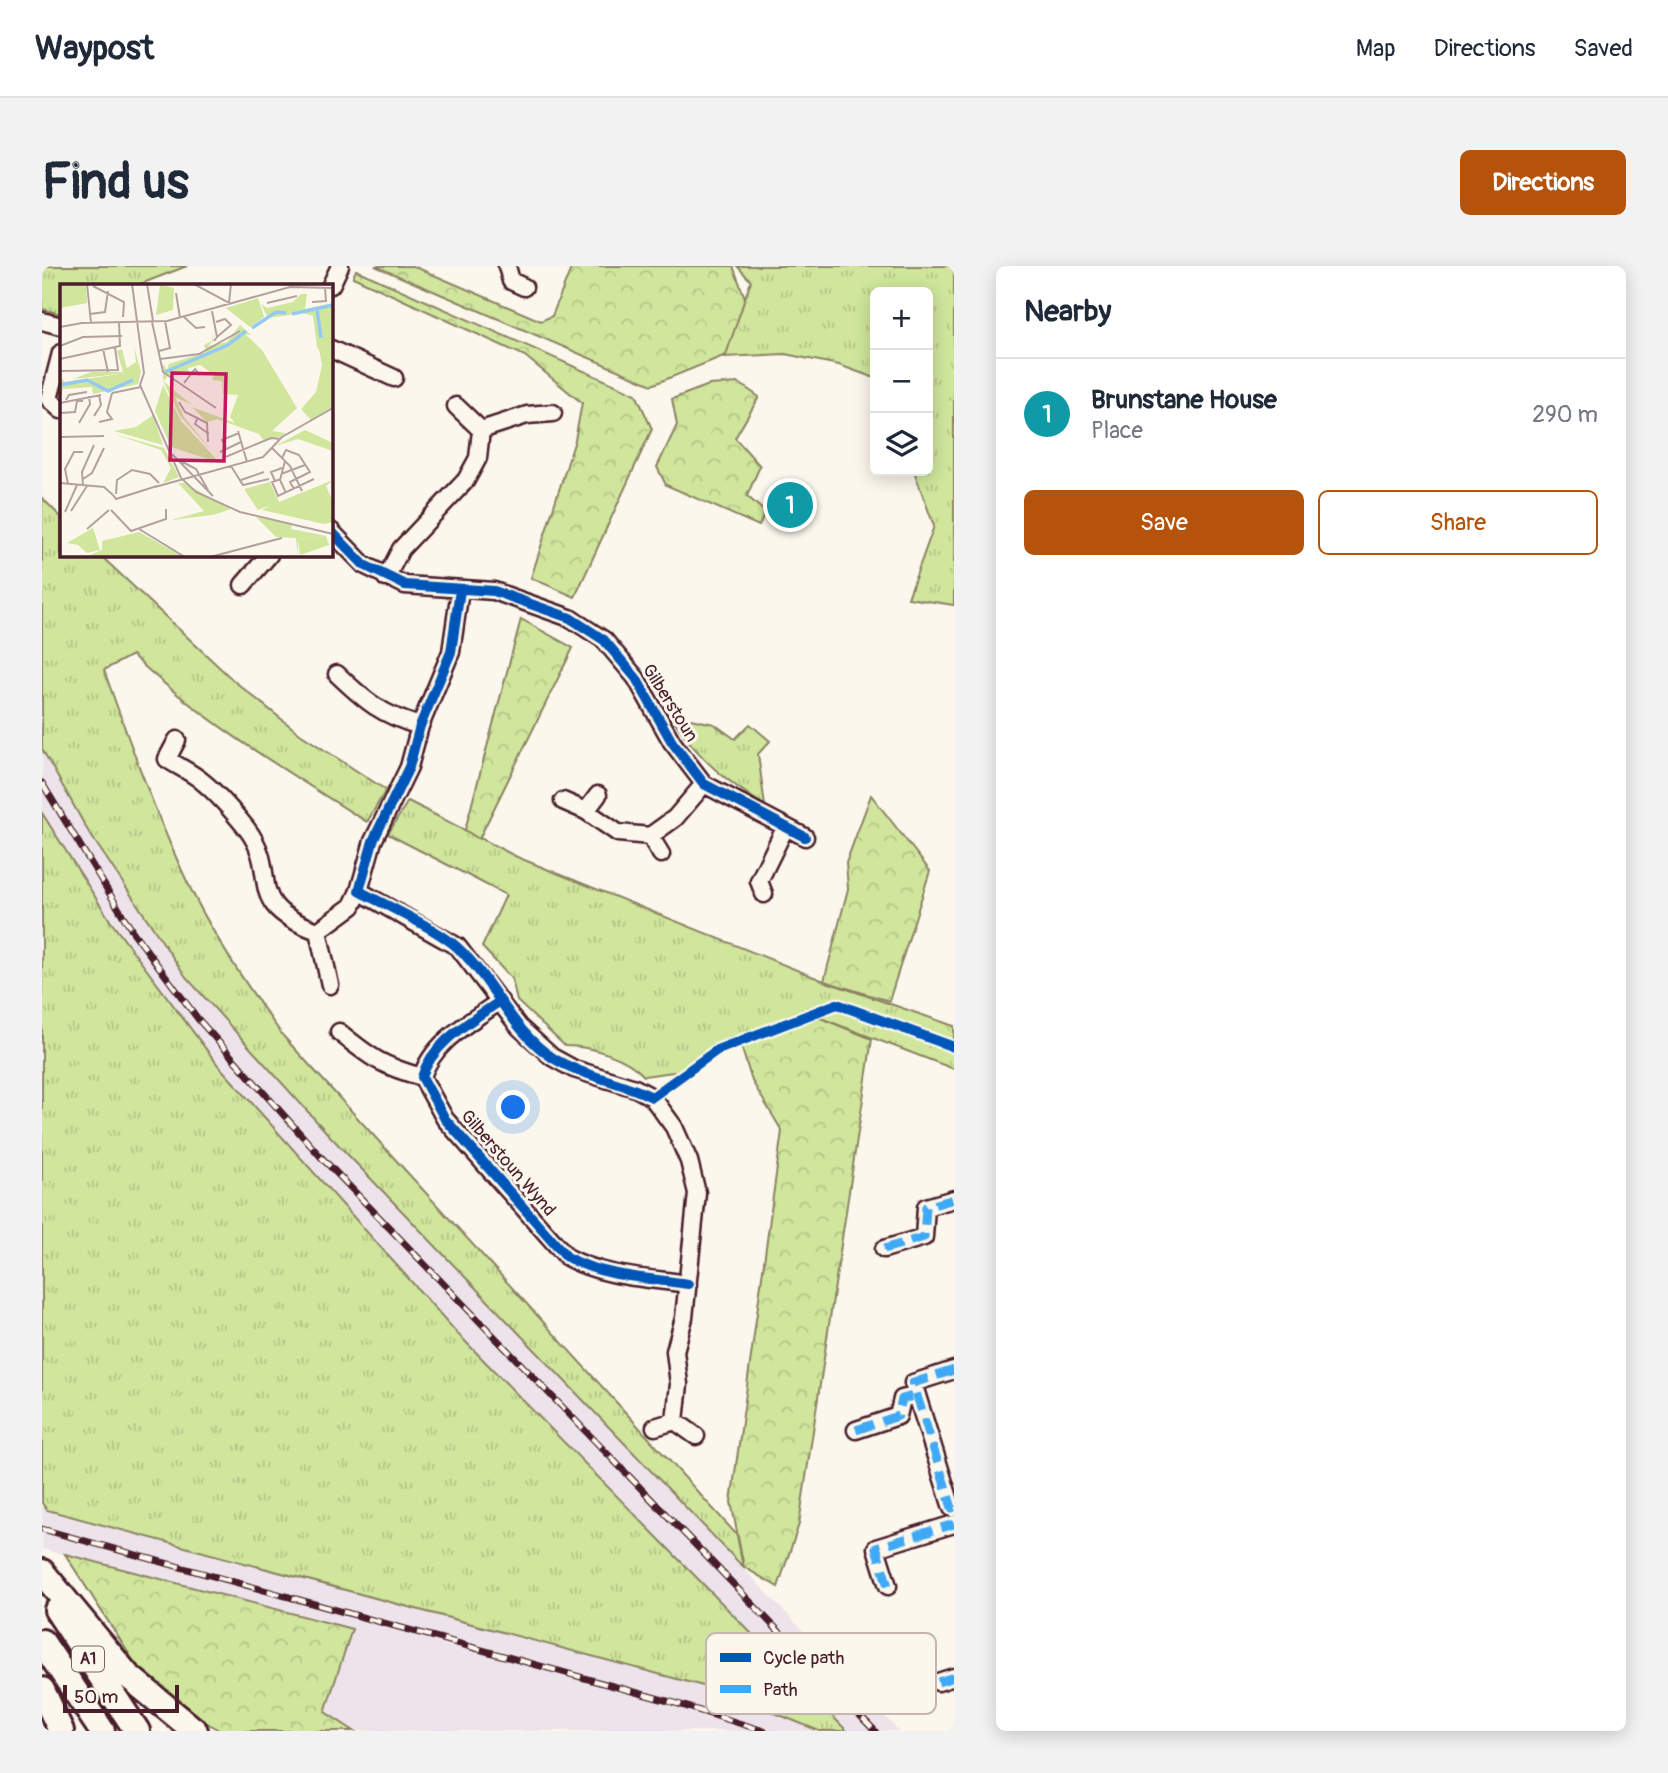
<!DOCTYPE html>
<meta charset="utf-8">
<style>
body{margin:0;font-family:Pangolin,sans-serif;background:#f2f2f3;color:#1f2937}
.controls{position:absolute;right:21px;top:21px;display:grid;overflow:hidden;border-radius:10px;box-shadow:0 4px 18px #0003}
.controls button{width:63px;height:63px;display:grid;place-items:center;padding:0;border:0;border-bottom:2px solid #e0e1e3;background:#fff;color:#1f2937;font:35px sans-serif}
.scale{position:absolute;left:21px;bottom:18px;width:116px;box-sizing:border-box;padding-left:7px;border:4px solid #4a1f2b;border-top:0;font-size:19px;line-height:24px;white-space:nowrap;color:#4a1f2b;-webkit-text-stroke:5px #fbf7ec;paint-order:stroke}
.you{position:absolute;left:472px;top:842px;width:24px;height:24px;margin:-18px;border:5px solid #fff;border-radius:50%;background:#1a73e8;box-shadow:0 0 0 10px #1a73e833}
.badge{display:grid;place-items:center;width:46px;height:46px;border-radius:50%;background:#b45309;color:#fff;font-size:23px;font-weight:700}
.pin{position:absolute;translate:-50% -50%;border:4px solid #fff;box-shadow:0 2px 7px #0006}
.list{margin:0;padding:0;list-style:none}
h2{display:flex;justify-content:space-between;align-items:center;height:91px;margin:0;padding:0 28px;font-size:30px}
h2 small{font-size:23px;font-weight:400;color:#747a83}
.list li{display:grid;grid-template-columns:46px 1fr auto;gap:21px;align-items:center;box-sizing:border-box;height:112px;padding:0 28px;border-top:2px solid #e0e1e3}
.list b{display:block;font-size:26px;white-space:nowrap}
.list p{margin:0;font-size:23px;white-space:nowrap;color:#747a83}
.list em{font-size:23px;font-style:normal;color:#747a83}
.actions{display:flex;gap:14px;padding:21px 28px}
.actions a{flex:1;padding:16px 0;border:2px solid #b45309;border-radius:10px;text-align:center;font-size:24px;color:#b45309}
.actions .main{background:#b45309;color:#fff}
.icon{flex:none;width:38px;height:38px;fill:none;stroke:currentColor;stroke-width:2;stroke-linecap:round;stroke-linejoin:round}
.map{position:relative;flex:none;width:912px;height:1465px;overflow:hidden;border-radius:10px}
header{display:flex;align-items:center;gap:42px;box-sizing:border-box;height:98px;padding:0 35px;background:#fff;border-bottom:2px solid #e0e1e3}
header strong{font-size:33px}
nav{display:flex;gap:38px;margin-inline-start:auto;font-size:24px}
.intro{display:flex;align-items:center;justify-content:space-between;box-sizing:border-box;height:168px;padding:0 42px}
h1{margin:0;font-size:49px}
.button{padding:18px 32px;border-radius:10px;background:#b45309;color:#fff;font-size:24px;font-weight:700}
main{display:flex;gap:42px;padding:0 42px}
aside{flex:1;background:#fff;border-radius:10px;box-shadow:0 4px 18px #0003}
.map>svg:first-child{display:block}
</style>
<header>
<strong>Waypost</strong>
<nav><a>Map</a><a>Directions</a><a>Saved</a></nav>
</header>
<div class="intro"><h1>Find us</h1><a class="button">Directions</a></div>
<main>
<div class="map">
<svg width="912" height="1465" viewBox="0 0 912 1465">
<defs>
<pattern id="grass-tufts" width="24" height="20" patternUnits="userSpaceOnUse" patternTransform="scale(1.75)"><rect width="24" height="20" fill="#cfe69c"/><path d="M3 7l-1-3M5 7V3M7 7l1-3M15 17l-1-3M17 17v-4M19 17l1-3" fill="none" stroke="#b3c587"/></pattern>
<pattern id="forest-crowns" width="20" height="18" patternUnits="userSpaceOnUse" patternTransform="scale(1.75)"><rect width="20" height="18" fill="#cfe69c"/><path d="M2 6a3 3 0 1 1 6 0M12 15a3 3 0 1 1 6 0" fill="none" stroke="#b3c587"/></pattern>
</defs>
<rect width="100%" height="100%" fill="#fbf7ec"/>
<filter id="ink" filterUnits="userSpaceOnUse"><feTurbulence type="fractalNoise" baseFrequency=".0143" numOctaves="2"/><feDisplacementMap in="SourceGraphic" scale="14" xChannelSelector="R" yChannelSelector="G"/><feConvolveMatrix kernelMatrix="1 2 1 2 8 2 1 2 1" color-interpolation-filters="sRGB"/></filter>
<g filter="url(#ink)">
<path fill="#ede4eb" d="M0 483 46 565 287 869 857 1465H312L283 1446 309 1363 0 1283Z"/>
<path fill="url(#grass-tufts)" stroke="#8c8264" stroke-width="2" d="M0 0H145L96 19H19V48L0 43Z
M695 0H912V339L866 332 892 260 872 205H886V26H833V112L797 99 743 88 682 91 709 15Z
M0 232 19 251V289H58L192 415 258 468 344 524 325 556C244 505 160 455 90 389L62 404C85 469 109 536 137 598 164 660 202 717 242 771L695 1269 701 1301 287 869 144 711 46 565 0 483Z
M639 451 672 458 693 473 708 458 728 475 716 488 723 540C684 514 659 496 633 456Z
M366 535 475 591 782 715 912 760V803L776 751 698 777 646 804 602 810C585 791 549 780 523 780L475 735 470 713 440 681 464 629 346 568Z
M0 547 69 656 176 799 416 1068 805 1465H777L676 1424 5 1244 0 1237Z"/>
<path fill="url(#forest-crowns)" stroke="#8c8264" stroke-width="2" d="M333 0H371L499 55 510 50 530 0H691L703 32 684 89 610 119Z
M314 4 594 128 610 163 533 331 489 312 533 174 540 137 483 90 311 11Z
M697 117 717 131 693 172 718 200 705 230 723 246 717 260 624 219 615 201 635 159 630 133 667 119Z
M479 353 531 382 437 573 423 564Z
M829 529 888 605 847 735 782 715 806 623 804 597Z
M776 751 830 773 757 1258 736 1321 702 1301 689 1236 740 865 710 815 698 777Z
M23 1288 310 1363 283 1446 312 1465H178L145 1444 98 1405Z"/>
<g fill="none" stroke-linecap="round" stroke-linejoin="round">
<defs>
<path id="minor" d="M465 0 469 15 482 21
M289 19 298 0
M0 55 19 60
M289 83 352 112
M19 87 7 133 19 144
M414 140 439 164
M289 265 322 299 363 319 452 325 528 352 562 374 594 412 630 476 662 518 763 571
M344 312 359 283 424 214 436 192 439 164 485 149 511 147
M201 319 227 289
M295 408C323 435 340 449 378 460
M135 474 125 493C137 501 151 507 161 516 177 529 193 548 205 563 240 609 198 638 276 665L310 640 317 625 331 575 367 501 378 460 409 386 418 324
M521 535 544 545 576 567 608 570 633 552 662 518
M544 545 556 529
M608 570 619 588
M317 625 416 681 477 761 510 791 532 803 593 822 610 831 632 861 647 895 655 927 642 1052 633 1085 637 1118 633 1155
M722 628 717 615 743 562
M276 665 288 719
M458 735C430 755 390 776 380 811L403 853 525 991C561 1011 606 1012 646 1018
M297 766C329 792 340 800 380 811
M842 983 882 971 884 941 912 933
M912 1104 871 1117 910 1242 912 1241
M613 1161 633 1155 654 1170
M814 1164 856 1150 860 1133 875 1129
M846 1320 834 1282 912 1258
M896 1416 912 1411"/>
<path id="primary" d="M0 1306 85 1409 153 1465
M15 1344 95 1465
M0 1376 60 1465
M0 1424 19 1465"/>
</defs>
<use href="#minor" stroke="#4a1f2b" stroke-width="21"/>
<use href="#primary" stroke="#4a1f2b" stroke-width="30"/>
<use href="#minor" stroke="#fbf7ec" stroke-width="16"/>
<use href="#primary" stroke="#fbf7ec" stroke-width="24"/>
<defs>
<path id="rail" d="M0 517 91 666 156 753 279 891 833 1465
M0 1263 633 1437 722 1465"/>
</defs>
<use href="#rail" stroke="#4a1f2b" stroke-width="7"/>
<use href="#rail" stroke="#fbf7ec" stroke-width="4.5" stroke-dasharray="13" stroke-linecap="butt"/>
<path stroke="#3fa9f5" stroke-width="9" stroke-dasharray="18 9" stroke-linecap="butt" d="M842 983 882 971 884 941 912 933
M912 1104 871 1117 910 1242 912 1241
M814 1164 856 1150 860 1133 875 1129
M846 1320 834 1282 912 1258
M896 1416 912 1411"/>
<defs>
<path id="cycleway" d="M289 265 322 299 363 319 452 325 528 352 562 374 594 412 630 476 662 518 763 571
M418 324 409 386 378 460 367 501 331 575 317 625C343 639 400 665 418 684 453 717 470 766 511 792 542 811 579 815 610 831L675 784 795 738 912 781
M458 735C430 755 390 776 380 811L403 853 525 991C561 1011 606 1012 646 1018"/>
</defs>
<use href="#cycleway" stroke="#fbf7ec" stroke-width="15"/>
<use href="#cycleway" stroke="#0057b8" stroke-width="10"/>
</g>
</g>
<g text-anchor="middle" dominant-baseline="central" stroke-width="6" stroke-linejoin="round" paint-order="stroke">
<rect fill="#fbf7ec" stroke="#7f6065" stroke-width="2" x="30" y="1380.5" width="32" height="25" rx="5"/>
<g font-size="16" font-weight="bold" fill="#4a1f2b">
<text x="46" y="1393">A1</text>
</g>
<g font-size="18" fill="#4a1f2b" stroke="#fbf7ec">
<text transform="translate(628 437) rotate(58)">Gilberstoun</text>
<text transform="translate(466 897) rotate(49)">Gilberstoun Wynd</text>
</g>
</g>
<g transform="translate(18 18)">
<rect width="273" height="273" fill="#fbf7ec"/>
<path d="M0 0 26 1 27 19 0 24ZM100 1 114 4 113 26 96 31ZM241 10H247L245 25 273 19V124L251 136 241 125 256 108 262 81 253 32 243 29 208 34 201 20 207 24 233 18ZM185 50 202 66 237 124 212 147 226 149 220 153 204 157 199 150 157 135 147 138 132 123 175 139 170 133 178 111 163 110 162 97 152 96 154 91 139 80 148 79ZM74 62 81 88 78 100 33 110 32 103 3 105 0 118V92L5 98 67 89V84L76 78ZM103 97 132 121 115 113 124 133 152 167 120 132ZM103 101 121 137 160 179 111 163 95 127ZM93 131 103 161 54 147 76 143ZM245 146 273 159V167L238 155 215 162ZM273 196 266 202 273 218V238L264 240 202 226 211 221 198 226 184 205 210 198 219 218ZM118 199H124L171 225 153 231 111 236 144 227ZM79 248 124 273H25L42 266V257ZM266 252 269 261 240 271 238 255Z" fill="#cfe69c"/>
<path d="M273 30 264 40 263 56 273 68 269 80 257 63 253 32ZM180 41 191 51 185 50 148 79 128 84 129 89 112 88 103 97V80L107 86 109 80 146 68 144 61 152 57V49L153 57 148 62 167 58ZM54 150 104 164 119 193 103 199 111 184 101 166ZM196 233 232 239 231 245 266 252 238 255V273L236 254 216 253ZM33 244 40 266 27 269 18 261 7 259Z" fill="#cfe69c"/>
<path d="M198 14 204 33 190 43 166 24Z" fill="#cfe69c"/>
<path d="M62 65 68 89 13 95 31 88H63L57 67Z" fill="#cfe69c"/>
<path fill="none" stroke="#95c9f3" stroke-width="3.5" d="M257 26 261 54M232 30 273 21M192 44 216 28 226 29M105 88 168 61 186 47M0 101 27 96 48 107 73 96"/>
<path fill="none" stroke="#b4a19f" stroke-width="2" d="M27 0 31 39M72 0 84 89 80 101 121 194 136 208 180 228 273 250M87 0 93 37M134 0 169 19 171 0M33 2 64 18 63 33M116 9 120 34M252 18 266 17 265 4M207 19 237 12M152 27 157 53 154 57M30 30 45 28 48 7M124 33 136 44 145 43M92 38 103 88 156 124M156 38 165 35 171 41 157 53M21 39 107 37 230 3 273 4M0 43 22 39M0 62 23 53 62 52M43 65 48 88M99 67 110 64 105 37M0 75 60 62 59 39M100 75 139 70 180 47M0 87 58 86 55 63M124 99 135 85 140 91M52 109 81 103M6 116 9 111 27 108M119 118 125 128 147 139 148 158M0 119 41 111M0 129 15 128 17 117H23M34 132 41 121 39 111M138 133 135 140 149 150M39 138 52 135 47 128 52 109M19 139 30 120 29 112M178 147 187 178M0 153 44 152M166 163 162 156 179 149M212 164 230 182 242 207M160 168 181 158M112 170 153 212M163 174 211 154 220 155M222 174 226 166 239 171 250 188 230 198 234 205M117 175 136 185 148 206M225 177 220 196 226 209M171 182 183 201 209 195M221 190 245 181M23 195 32 189 44 164M221 195 212 198 218 212 254 195M181 196 204 188M215 197 211 188 222 184M0 199 44 203 53 211M8 200 5 185 14 168H23M23 201 22 188 34 161M95 203 203 173 222 153 273 124M56 210 57 196 72 186 90 190 99 199M53 211 56 215 97 202M51 226 71 247 106 235V225M11 227 27 202M5 228 17 201M27 245 49 226M79 245 125 273M150 273 222 254"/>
<path fill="#c2185b" fill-opacity="0.15" stroke="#c2185b" stroke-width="3.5" d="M112 89 166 90 164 177 110 176Z"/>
<rect width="273" height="273" fill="none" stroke="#4a1f2b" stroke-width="3.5"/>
</g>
<rect x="664" y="1367" width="230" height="81" rx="10" fill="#fbf7ec" stroke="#c6b6b2" stroke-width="2"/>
<rect x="678" y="1387" width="31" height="9" fill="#0057b8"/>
<rect x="678" y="1419" width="31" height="8" fill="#3fa9f5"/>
<g font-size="19" fill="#4a1f2b">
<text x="721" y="1398">Cycle path</text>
<text x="721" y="1430">Path</text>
</g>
</svg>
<div class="controls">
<button>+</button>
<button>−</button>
<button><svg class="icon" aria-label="layers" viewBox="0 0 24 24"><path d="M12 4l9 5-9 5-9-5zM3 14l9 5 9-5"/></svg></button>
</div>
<div class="scale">50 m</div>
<div class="you"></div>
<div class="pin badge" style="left:748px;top:239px;background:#0f9aa8">1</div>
</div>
<aside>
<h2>Nearby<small></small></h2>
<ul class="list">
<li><span class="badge" style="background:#0f9aa8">1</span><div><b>Brunstane House</b><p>Place</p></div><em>290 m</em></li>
</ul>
<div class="actions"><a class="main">Save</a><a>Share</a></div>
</aside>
</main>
